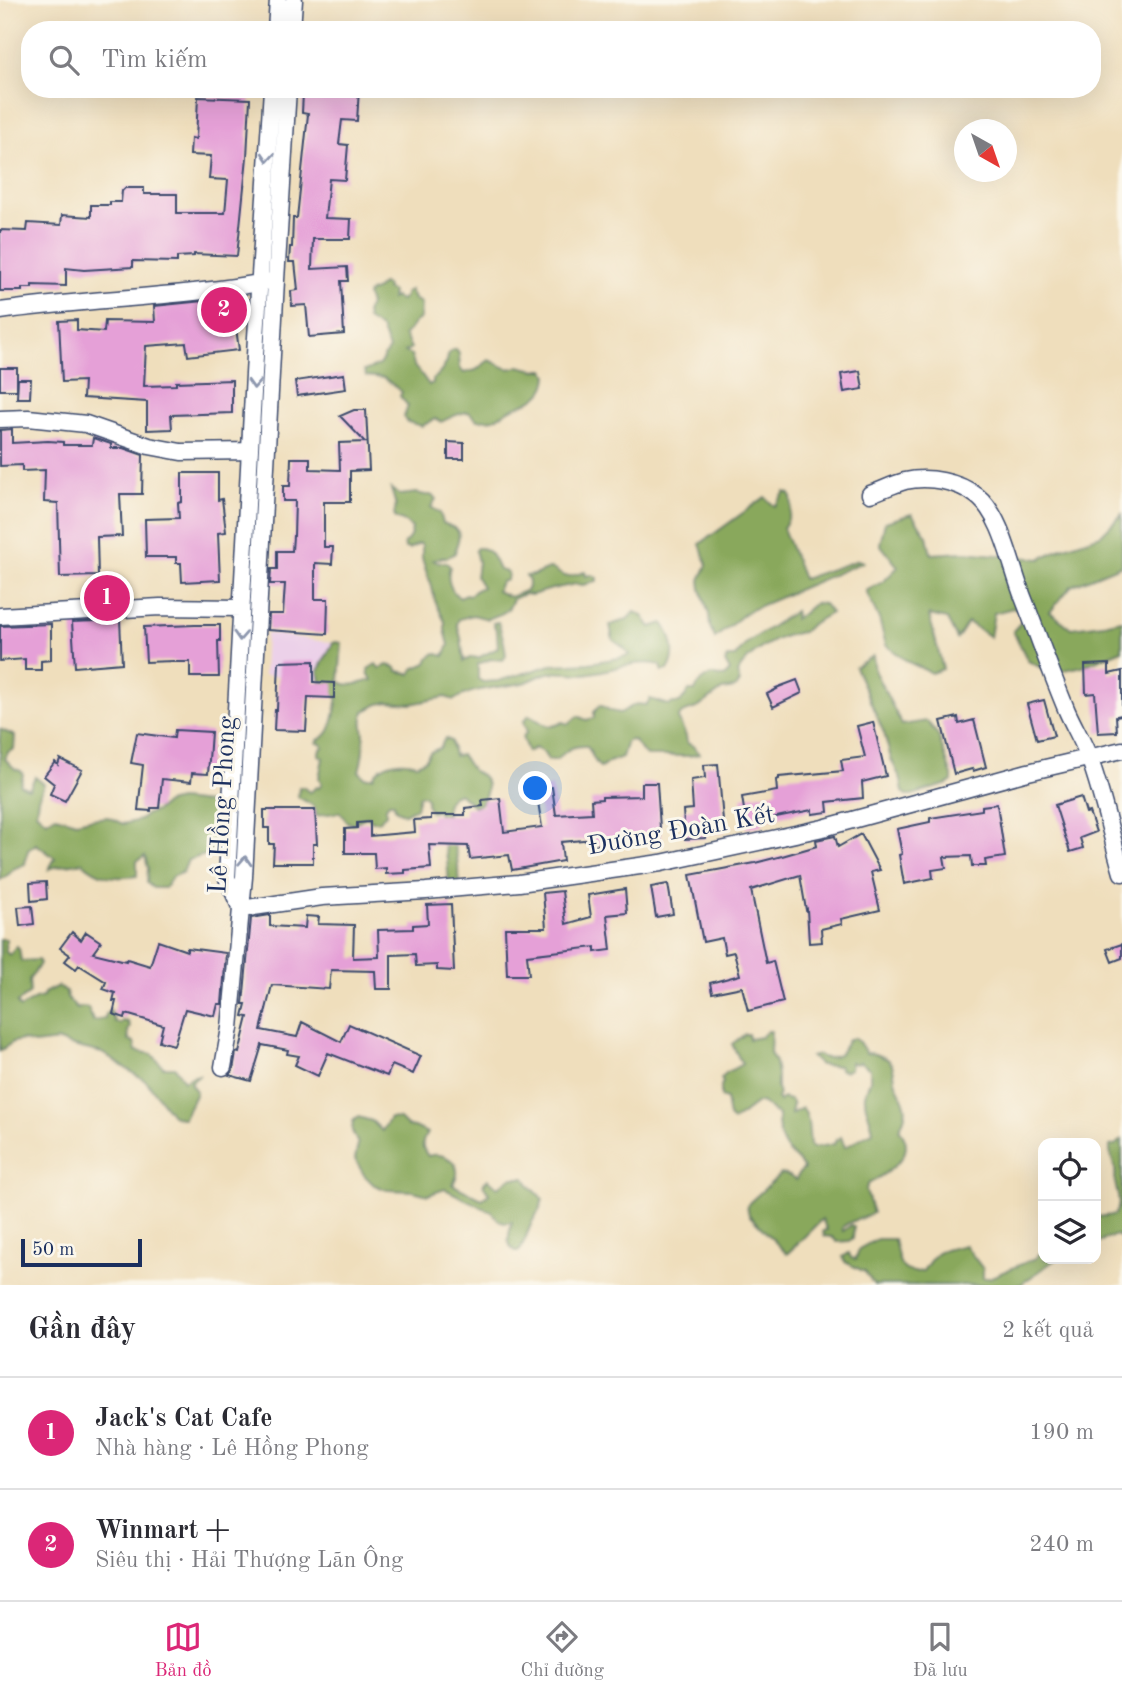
<!DOCTYPE html>
<html lang="vi">
<meta charset="utf-8">
<style>
body{margin:0;font-family:"Old Standard TT",serif;background:#f2f2f3;color:#2b2b33}
.controls{position:absolute;right:21px;bottom:21px;display:grid;overflow:hidden;border-radius:14px;box-shadow:0 7px 28px #0002}
.controls button{width:63px;height:63px;display:grid;place-items:center;padding:0;border:0;border-bottom:2px solid #e1e1e2;background:#fff;color:#2b2b33;font:35px sans-serif}
.compass{position:absolute;left:954px;top:119px;width:63px;height:63px;border-radius:50%;background:#fff;box-shadow:0 7px 28px #0002;rotate:140deg}
.scale{position:absolute;left:21px;bottom:18px;width:121px;box-sizing:border-box;padding-left:7px;border:4px solid #1b2f5e;border-top:0;font-size:19px;line-height:24px;white-space:nowrap;color:#1b2f5e;-webkit-text-stroke:5px #fbf7ec;paint-order:stroke}
.you{position:absolute;left:536px;top:789px;width:24px;height:24px;margin:-18px;border:5px solid #fff;border-radius:50%;background:#1a73e8;box-shadow:0 0 0 10px #1a73e833}
.badge{display:grid;place-items:center;width:46px;height:46px;border-radius:50%;background:#db2777;color:#fff;font-size:23px;font-weight:700}
.pin{position:absolute;translate:-50% -50%;border:4px solid #fff;box-shadow:0 2px 7px #0006}
.list{margin:0;padding:0;list-style:none}
h2{display:flex;justify-content:space-between;align-items:center;height:91px;margin:0;padding:0 28px;font-size:30px}
h2 small{font-size:23px;font-weight:400;color:#7c7c81}
.list li{display:grid;grid-template-columns:46px 1fr auto;gap:21px;align-items:center;box-sizing:border-box;height:112px;padding:0 28px;border-top:2px solid #e1e1e2}
.list b{display:block;font-size:26px;white-space:nowrap}
.list p{margin:0;font-size:23px;white-space:nowrap;color:#7c7c81}
.list em{font-size:23px;font-style:normal;color:#7c7c81}
.icon{flex:none;width:38px;height:38px;fill:none;stroke:currentColor;stroke-width:2;stroke-linecap:round;stroke-linejoin:round}
.map{position:relative;flex:none;width:1122px;height:1285px;overflow:hidden}
.search{position:absolute;background:#fff;box-shadow:0 7px 28px #0002;left:21px;right:21px;top:21px;height:77px;display:flex;align-items:center;gap:18px;box-sizing:border-box;padding:0 24px;border-radius:28px;color:#7c7c81;font-size:26px}
.sheet{height:315px;background:#fff}
nav{display:flex;justify-content:space-around;align-items:center;box-sizing:border-box;height:98px;border-top:2px solid #e1e1e2;background:#fff;font-size:19px;color:#7c7c81}
nav a{display:grid;justify-items:center;gap:4px}
nav .on{color:#db2777}
.map>svg:first-child{display:block}
</style>
<div class="map">
<svg width="1122" height="1285" viewBox="0 0 1122 1285">
<rect width="100%" height="100%" fill="#fbf7ec"/>
<filter id="ink" filterUnits="userSpaceOnUse"><feTurbulence type="fractalNoise" baseFrequency=".0143" numOctaves="2"/><feDisplacementMap in="SourceGraphic" scale="14" xChannelSelector="R" yChannelSelector="G"/><feConvolveMatrix kernelMatrix="1 2 1 2 8 2 1 2 1" color-interpolation-filters="sRGB"/></filter>
<filter id="wash" filterUnits="userSpaceOnUse"><feTurbulence type="fractalNoise" baseFrequency=".00686" numOctaves="4" result="noise"/><feDisplacementMap in="SourceGraphic" scale="28" xChannelSelector="R" yChannelSelector="G"/><feGaussianBlur stdDeviation="1.57" result="paint"/><feColorMatrix in="noise" values="0 0 0 0 0 0 0 0 0 0 0 0 0 0 0 0 0 1.4 0 .05"/><feComposite in="paint" operator="in"/></filter>
<g filter="url(#wash)">
<rect width="100%" height="100%" fill="#efdebc"/>
<path fill="#ecd1e9" d="M266 633 333 643 339 681 264 675Z"/>
<path fill="#89a85c" stroke="#526c5d" stroke-width="2" d="M382 284 386 285 387 289 392 292 391 299 394 297 401 300 405 296V293L410 290 414 299 421 303 420 319C412 322 412 330 404 335L411 348 405 352 411 355 415 368 419 371 429 385 433 383V379C440 375 448 363 448 355L451 351 456 349 459 354 460 369 464 373 476 370 489 360C501 364 507 373 519 366L535 370H544L548 375C547 399 528 401 509 410 504 413 499 417 494 419 489 420 482 419 477 420L469 412C459 412 450 418 441 422L435 419 422 426 407 422 404 417 408 406 400 396 402 392 384 378 366 376 364 371 379 365 389 349 381 329 367 320 366 312 370 305 367 296 368 293 377 289Z
M391 489 400 495 417 493 425 495H431L436 499 431 507 440 513 443 523C459 529 462 531 456 547 455 549 456 551 455 553 451 558 439 557 433 560L439 563 442 562 447 563 450 567C446 578 450 591 460 598L465 594 470 595 474 591 482 587 476 577 478 562 475 550 477 548C491 547 494 560 499 570L508 572 507 580 501 582 497 591 510 597 527 590 529 581 526 576 534 575 551 568C569 580 565 577 585 572L586 576 592 575 597 578V581L583 585 576 584 552 589 532 595 524 594 513 599 509 608 503 613 488 619 473 615 459 619 457 624 461 638 464 661 472 657 478 658 498 648 497 632 493 623 498 622C502 633 505 644 506 656L503 660 491 659 478 664V679L483 682 498 681 551 665 589 663 619 658 629 655 624 648 613 640 610 625 626 620 635 612 643 616 651 627 663 623C672 636 678 655 668 670L662 671 661 665C635 658 607 673 581 674 569 674 559 671 548 673 539 675 532 681 523 683 500 688 475 687 454 700L445 697 411 704 388 702 379 704 364 711C361 720 363 726 364 735 364 745 362 762 359 771L364 777H373C381 762 401 759 417 764L425 760 430 752 440 748 445 738 451 741 454 756 461 755C465 759 468 766 472 770 475 773 479 773 482 776 492 786 485 802 475 807L459 793C454 795 449 797 447 803 443 813 453 841 456 852 459 867 459 882 458 897L450 899 447 859 438 810 431 812 427 806V799L424 795 419 796 416 808 405 814 395 809 394 803H389L386 807V814L378 821H372L368 816 352 824 347 822 340 812 316 816C316 803 307 803 298 797L299 787H303L309 792 312 791 316 787 319 788 322 784 319 778 323 758 319 755V751L323 747 322 744 317 743 318 740C334 735 334 712 338 698L333 696 320 684 321 681 318 671 333 643 336 642 342 643 339 681C350 689 361 682 373 680L369 675 368 669 376 664 380 669 387 665 395 667 398 671 411 674 413 669 427 663 429 658 435 653 444 656 449 645 445 630V622L435 601 431 583 428 577 422 558V546L420 543 409 549 405 548 404 543C410 539 411 535 412 528L405 522 395 518 394 513C398 506 393 497 391 489Z
M785 492 790 494C794 505 790 518 783 528L803 579 858 560 863 562 748 611 715 638 710 627 709 615 701 589 700 580 707 565 700 544 765 497 772 504 775 506Z
M912 514 927 536 931 554 964 552 1040 559 1062 548 1101 535 1122 514V565L1071 586 1050 612 1071 628 1103 624 1122 620V650L1083 666 1051 673 1028 661 1013 631 1031 611 1013 608 994 613 990 637 968 622 957 639 947 619 929 615 943 669 931 673 908 662 886 645 879 619 866 591 884 581 898 567 880 544 885 522Z
M815 603 824 604 831 613 810 625 803 632C778 635 750 651 737 673L740 682 735 688 722 690 699 707 682 713 678 718 686 736 687 743 695 747 699 754 689 756H646L633 740 627 741 622 757 609 762 601 768C593 762 593 755 587 746 572 745 567 750 556 760H548L543 752 535 748 528 752 522 737 527 732 523 722 529 715C544 722 544 732 563 722L568 724 578 716 586 720 594 718V712L600 705 611 711 620 713 636 704 646 705 650 699 669 705 673 703H680L689 691H695C697 684 706 675 714 675 718 675 721 677 724 677L730 671 725 662 729 657H735L747 643 795 611 794 619 801 615Z
M873 656 875 672 902 725 927 721 938 735 952 776V781L948 784 912 795H907L903 792 901 780 891 759 884 733 855 667Z
M0 729 15 736 14 749 8 752 5 759 15 769 21 771 23 775 20 785 29 789 35 777 44 784 38 799 36 812 46 821 56 816 76 822 90 819 108 817 123 824 140 820 147 814 156 811 166 803 179 800 209 803 217 809C218 826 217 840 209 854L188 860 183 872 172 877 165 888H153L147 883 148 868 145 856 137 861V876C113 879 100 878 82 862 72 865 58 865 49 869L55 858 36 844 28 850 25 864 15 868 9 874 0 880Z
M0 939H6V952L10 955 16 946 19 948 21 961 38 960 40 963 38 967 29 980 30 993 17 1003 20 1008 35 999 43 997 44 993 58 986 66 992 67 998 77 1009 82 1007 88 1008 93 1021 105 1019 106 1014 110 1010 115 1022 120 1024 122 1021 128 1022 130 1027 128 1031 129 1040 134 1042 136 1051 152 1054 163 1067H175L184 1081 191 1077 200 1075 190 1083 196 1091 195 1095 184 1118H180L172 1115 147 1082 102 1053 69 1045 59 1041 34 1044 22 1040 13 1042 0 1051Z
M767 1031H771L770 1053 775 1062 777 1076V1088L779 1094 777 1098 779 1101 783 1098 790 1100 793 1104 791 1114 802 1108 806 1114 808 1121 810 1145 813 1148 834 1144 836 1140 841 1137 845 1147C854 1143 864 1135 873 1132 872 1120 865 1110 865 1098 864 1091 868 1087 870 1081 870 1079 870 1072 870 1069L860 1062 855 1064 851 1062 850 1069 846 1071 841 1070 838 1066 820 1065 811 1057 817 1055C824 1060 831 1058 839 1055L848 1040 853 1038 859 1042 866 1053C873 1053 877 1054 883 1057 897 1062 892 1075 897 1086 906 1104 910 1110 899 1129 921 1155 886 1173 867 1185L866 1191 873 1213C863 1220 849 1219 842 1228L843 1231 851 1225 854 1227 853 1238 849 1241 837 1242 832 1237 824 1236 823 1231 827 1230 822 1219 787 1254 749 1215 747 1206 750 1202 781 1174 787 1175 796 1180 799 1173 804 1169C800 1162 793 1157 788 1151 779 1140 778 1128 778 1115L761 1102 757 1103 733 1121 729 1117 726 1099 721 1097V1086L723 1082 721 1079 726 1073 742 1064 732 1044 745 1034H748L749 1039 761 1037Z
M358 1117 372 1121 382 1131 390 1118 400 1119 407 1126 415 1127 427 1133C421 1143 421 1147 428 1156 440 1152 459 1159 457 1175 456 1178 454 1182 453 1185L482 1199 489 1194 483 1184 488 1179 498 1187 511 1178H525L530 1186 543 1199 540 1209 532 1222 521 1249 518 1252C504 1246 509 1234 512 1222L505 1223 498 1220 492 1212 445 1189 428 1195 413 1191 387 1190 374 1185 364 1175 355 1159 358 1144 352 1131 353 1121Z
M1122 1139V1238L1116 1235 1096 1243V1217L1114 1215C1122 1205 1118 1198 1116 1187 1114 1181 1116 1175 1115 1169 1113 1160 1109 1155 1110 1146L1115 1145Z
M877 1239H894C899 1256 896 1277 923 1271 938 1247 940 1252 965 1245L983 1269V1278H989L1036 1258 1043 1250V1259H1056L1020 1285H874L865 1272 845 1262 843 1257 849 1253 851 1258 856 1259 859 1249Z"/>
<g id="blocks">
<path fill="#e5a0d7" d="M338 89H359L357 121 342 120 339 144 348 145 345 180 329 179 325 218 351 219 350 239H313L312 269 347 267 348 281H341L344 334 309 337 306 305 292 306 291 291 298 290 295 262H289L290 247H292L293 218H297L308 114 302 113 303 93 337 95Z
M198 97 250 99 247 157 237 256 194 254V256L177 257V262L133 261V267L84 270 66 268V286L32 285V288H22V291H0V230L27 231 28 223 61 225 62 215 91 217V205H110V202H121L122 191 125 188H144V194H177V213H225L228 180 209 179 211 156 190 155 191 138 196 139Z
M233 298 234 329 236 328 239 350 188 356 186 343 146 346 144 386 176 385V382L232 380V413L171 415 172 429 147 430V402L83 398 84 381 62 382 59 321 77 320V330L104 332 105 321 155 322 154 306Z
M0 368H17V390H0Z
M860 371 863 389 844 392 841 374Z
M344 374 346 389 297 396 295 381Z
M18 379H31L30 398H17Z
M354 410H366L369 470 350 471V502H324V547H333L332 564 315 563V599H328L327 634 268 630 269 614H283L285 584H270L271 569H277V551H292L293 536H294L295 501H283V486H290L291 458H310V469L340 470 339 443 365 442 340 416Z
M12 429V443L48 441 63 442V445H92L93 438 111 444V448H123L143 455 142 494H120L122 536 97 537 98 576 60 577 58 503 44 502 45 470 22 471V465L0 466V430Z
M448 442 464 443V459H448Z
M182 473H218V500L222 499 226 532 218 533 220 580 182 582 181 563H176V557H146L145 519 179 518 178 503 182 502Z
M120 620 122 663 75 667 72 622Z
M51 624V660L41 661V670H25V659L0 661V626Z
M195 625H220V641H218L219 677H190V662H173V661L146 662 144 627Z
M314 661V682L334 683V698L308 697 306 731 274 730 275 710H277L279 662Z
M1109 664V674L1122 671V715L1116 716 1117 732 1098 733 1095 693 1086 694 1085 665Z
M797 680 802 693 773 707 767 694 777 689 776 688Z
M1044 700 1054 736 1037 740 1027 704Z
M958 717 959 724 974 720 986 767 973 771 972 769 954 774 941 721Z
M873 722 886 776 862 782 863 798 827 802 828 812 812 814V810L786 815 762 820 763 825 747 828 742 797 777 791 776 780 779 779V777L843 771 841 760 865 757 857 726Z
M175 730 211 732 208 774 192 773 191 782 162 779 159 808H151V811L138 810 143 765 131 763 137 733 174 738Z
M60 759 82 770 65 801 50 794 54 784 44 776 55 762 58 765Z
M718 764 724 832 706 834V838L685 839 683 810 693 809 691 780 705 778 704 765Z
M642 783H657L661 843 641 844V841L594 845V839L561 842 563 861 512 870 509 855 470 859 468 846 429 845 431 868 405 870V873L386 874V868L375 869 374 853H345V829L357 828V823L370 822V836L415 832 414 820 431 819V815H465V808L483 806 482 800 500 798 504 832 542 827 536 789 552 787 556 815 592 813 591 800 602 799V797L642 796Z
M1081 797 1086 813 1089 812 1096 832 1080 838 1083 848 1070 852 1055 805Z
M997 804 1005 857 985 860 986 866H972L971 856 944 857 946 868 932 870 933 878 904 884 899 855 902 854 897 829 930 822V818L982 810V806Z
M264 810H315L317 844H313V863H273L274 844H269V828H264Z
M861 834 880 870 871 872 880 910 841 919 842 924 821 929 822 942 809 943 807 909 806 910 800 875 751 890 766 963 773 961 783 1002 748 1011 742 987 712 993 710 983 740 975 734 952 725 954 722 938 703 942 690 875 755 863 782 856 817 846 816 840 835 836 838 847Z
M46 882 47 899 31 901 30 883Z
M668 884 673 914 656 917 651 887Z
M625 889 627 913 607 915 611 950 595 952V947L527 955 529 975H507L505 928H546L543 893 562 891 566 924 591 917 588 895Z
M451 904 454 971 437 970V965L416 966 415 954 391 955V989H376L375 971 331 970 329 989 272 985 261 1030 297 1037 302 1022 341 1042 349 1024 421 1056 413 1074 392 1065 387 1076 328 1053 318 1076 295 1065 299 1056 287 1054 288 1050 262 1045 251 1081 229 1075 233 1070 236 1052 239 1053 248 1017 243 1016 246 1004H243L251 918 270 915V926L305 928 306 916 319 917 318 924 354 925 353 958 379 957 378 930 413 929V925L428 924 427 905Z
M32 906 34 924 20 926 18 907Z
M72 932 81 940 86 932 101 942 93 953 126 961 127 959 150 966 158 941 187 951V948L226 953 222 1004H218L215 1016 185 1009 174 1045 159 1041 163 1025 126 1014 125 1018 113 1014 116 1001H113L115 993 103 989 106 982 79 965 76 969 65 961 70 955 60 948Z
M1122 944V958L1112 962 1107 949Z"/>
</g>
</g>
<g filter="url(#ink)">
<use href="#blocks" fill-opacity="0" stroke="#3b496c" stroke-width="2"/>
<g fill="none" stroke-linecap="round" stroke-linejoin="round">
<defs>
<path id="minor" d="M276 30 278 0
M292 30 294 0
M272 89 256 337 227 878 241 909 244 877 276 280 288 89
M0 311C89 298 181 298 270 281
M0 419 28 418 86 424 149 446 181 452 250 451
M870 494C882 490 894 484 905 481 929 476 958 481 977 496 1002 515 1011 567 1023 597 1038 635 1051 673 1067 711 1074 727 1084 743 1090 760 1103 796 1111 835 1122 873
M0 616 160 607 241 608
M223 1067 230 1028 241 909 322 897 426 891 519 883 661 863 823 828 1028 772 1122 750"/>
</defs>
<use href="#minor" stroke="#3b496c" stroke-width="19"/>
<use href="#minor" stroke="#fff" stroke-width="16"/>
</g>
<defs><path id="oneway-chevron" d="M-2-3.5L2.5 0L-2 3.5" fill="none" stroke-width="1.6" stroke-linecap="round" stroke-linejoin="round" transform="scale(1.75)"/></defs>
<g stroke="#8d97ae">
<use href="#oneway-chevron" transform="translate(268 157) rotate(94)"/>
<use href="#oneway-chevron" transform="translate(254 384) rotate(93)"/>
<use href="#oneway-chevron" transform="translate(240 636) rotate(93)"/>
<use href="#oneway-chevron" transform="translate(245 861) rotate(-87)"/>
</g>
</g>
<g text-anchor="middle" dominant-baseline="central" stroke-width="6" stroke-linejoin="round" paint-order="stroke">
<g font-size="26" fill="#1b2f5e" stroke="#fbf7ec">
<text transform="translate(223 805) rotate(-87)">Lê Hồng Phong</text>
<text transform="translate(681 831) rotate(-10)">Đường Đoàn Kết</text>
</g>
</g>
</svg>
<div class="controls">
<button><svg class="icon" aria-label="locate" viewBox="0 0 24 24"><circle cx="12" cy="12" r="6"/><path d="M12 2v4M12 18v4M2 12h4M18 12h4"/></svg></button>
<button><svg class="icon" aria-label="layers" viewBox="0 0 24 24"><path d="M12 4l9 5-9 5-9-5zM3 14l9 5 9-5"/></svg></button>
</div>
<svg class="compass" viewBox="-18 -18 36 36"><path d="M0-13l5 13h-10z" fill="#e53935"/><path d="M0 13l5-13h-10z" fill="#7c7c81"/></svg>
<div class="scale">50 m</div>
<div class="you"></div>
<div class="pin badge" style="left:107px;top:598px">1</div>
<div class="pin badge" style="left:224px;top:310px">2</div>
<div class="search"><svg class="icon" aria-label="search" viewBox="0 0 24 24"><circle cx="10" cy="10" r="6"/><path d="M15 15l6 6"/></svg>Tìm kiếm</div>
</div>
<section class="sheet">
<h2>Gần đây<small>2 kết quả</small></h2>
<ul class="list">
<li><span class="badge">1</span><div><b>Jack's Cat Cafe</b><p>Nhà hàng · Lê Hồng Phong</p></div><em>190 m</em></li>
<li><span class="badge">2</span><div><b>Winmart +</b><p>Siêu thị · Hải Thượng Lãn Ông</p></div><em>240 m</em></li>
</ul>
</section>
<nav>
<a class="on"><svg class="icon" aria-label="map" viewBox="0 0 24 24"><path d="M3 6l6-2 6 2 6-2v14l-6 2-6-2-6 2zM9 4v14M15 6v14"/></svg>Bản đồ</a>
<a><svg class="icon" aria-label="directions" viewBox="0 0 24 24"><path d="M12 3l9 9-9 9-9-9zM9 14v-3h6M13 9l2 2-2 2"/></svg>Chỉ đường</a>
<a><svg class="icon" aria-label="saved" viewBox="0 0 24 24"><path d="M7 4h10v16l-5-4-5 4z"/></svg>Đã lưu</a>
</nav>
